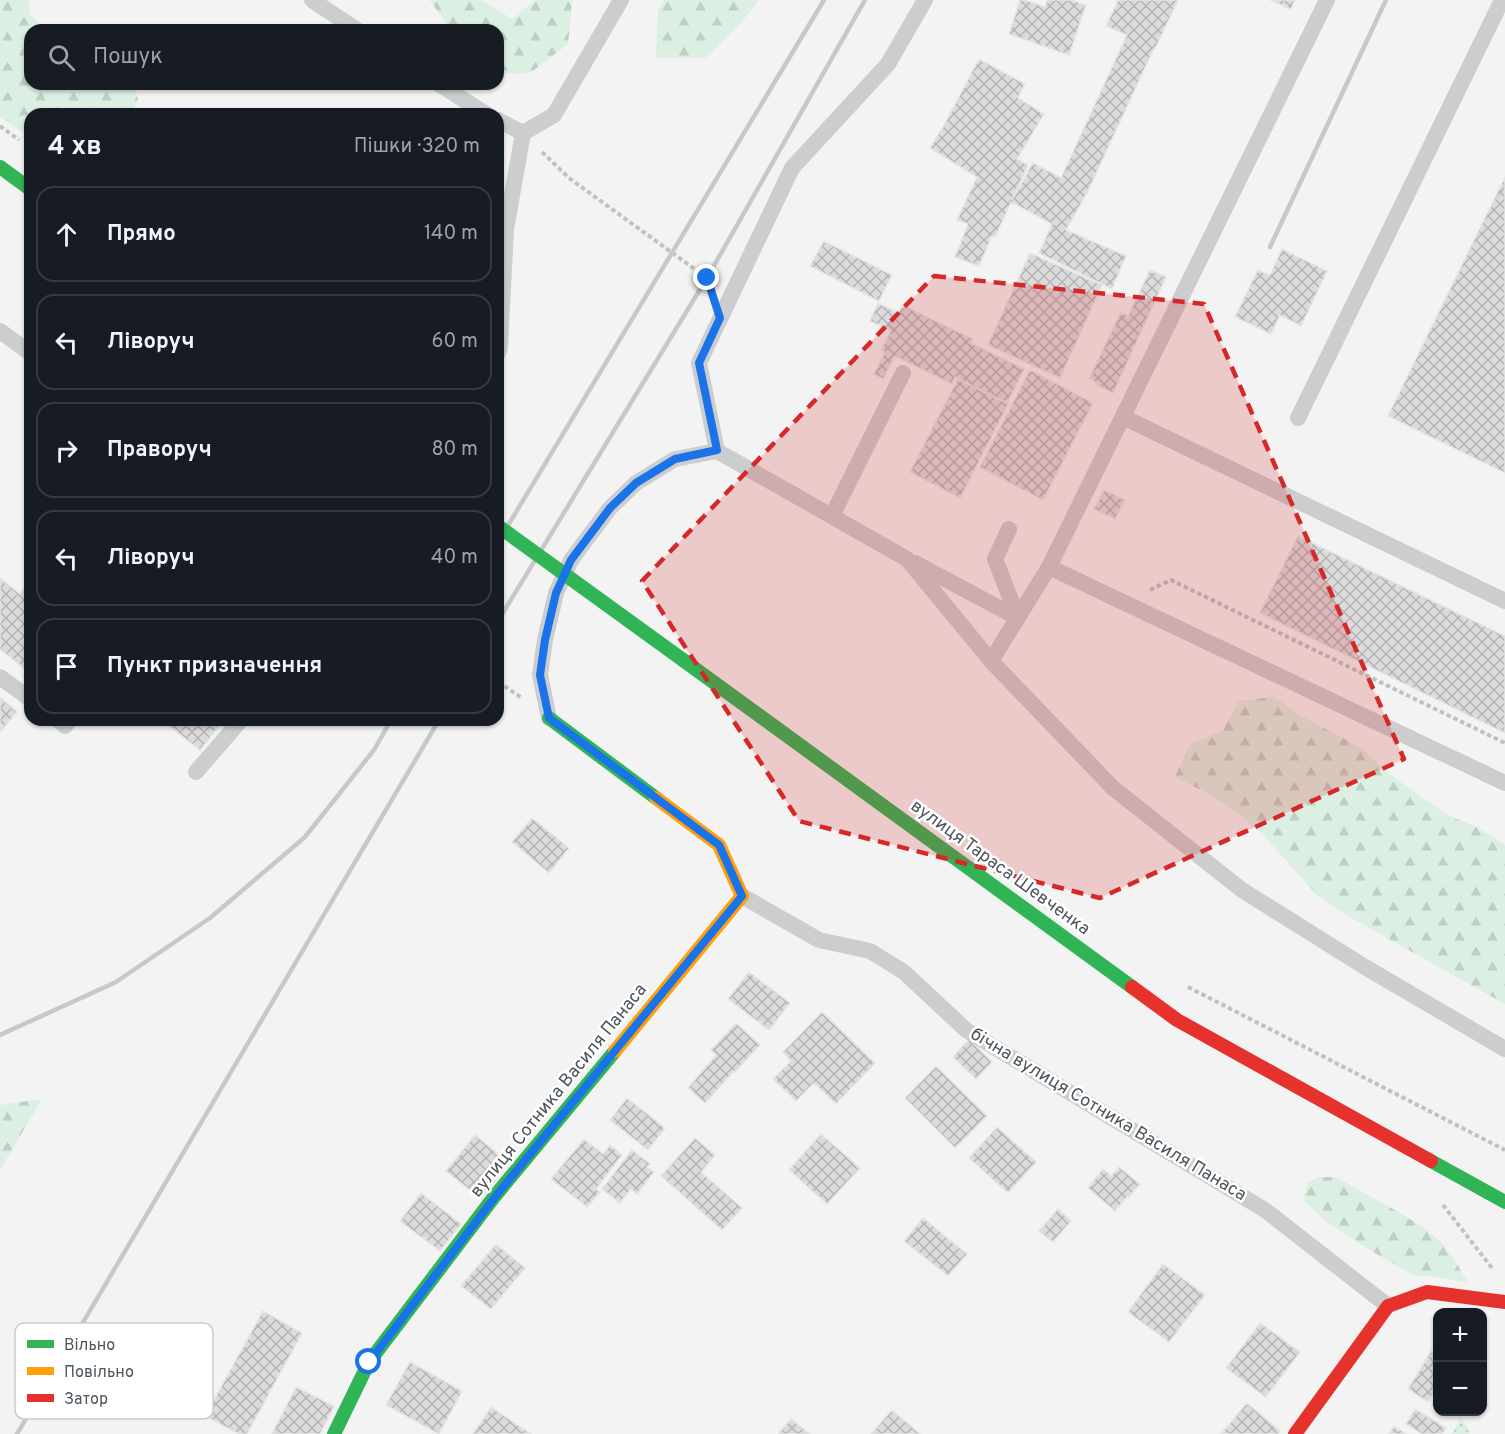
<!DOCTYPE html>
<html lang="uk">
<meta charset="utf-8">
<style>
body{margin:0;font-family:Overpass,sans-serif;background:#242831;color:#f1f3f6}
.controls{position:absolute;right:18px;bottom:18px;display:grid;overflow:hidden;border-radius:12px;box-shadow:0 2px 4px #0004}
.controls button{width:54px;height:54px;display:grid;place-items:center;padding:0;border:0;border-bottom:2px solid #363941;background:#171b24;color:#f1f3f6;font:30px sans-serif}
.stop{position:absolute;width:18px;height:18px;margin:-14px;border:4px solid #1a73e8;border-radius:50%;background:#fff}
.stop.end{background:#1a73e8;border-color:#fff;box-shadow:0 2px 6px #0008}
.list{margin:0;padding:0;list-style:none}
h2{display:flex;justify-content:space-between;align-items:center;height:78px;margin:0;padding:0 24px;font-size:26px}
h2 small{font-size:20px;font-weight:400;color:#9ea1a6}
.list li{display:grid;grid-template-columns:39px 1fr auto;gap:18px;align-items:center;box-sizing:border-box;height:96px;margin:0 12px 12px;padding:0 12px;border:2px solid #363941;border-radius:18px}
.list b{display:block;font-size:22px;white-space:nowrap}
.list em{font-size:20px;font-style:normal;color:#9ea1a6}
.icon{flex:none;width:33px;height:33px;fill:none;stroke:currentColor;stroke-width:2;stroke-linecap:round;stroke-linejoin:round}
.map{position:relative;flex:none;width:1505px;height:1434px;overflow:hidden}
.search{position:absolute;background:#171b24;box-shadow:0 2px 4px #0004;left:24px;top:24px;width:480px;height:66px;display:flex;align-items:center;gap:15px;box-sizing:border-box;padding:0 21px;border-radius:18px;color:#9ea1a6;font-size:22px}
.panel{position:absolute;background:#171b24;box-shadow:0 2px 4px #0004;left:24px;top:108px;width:480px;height:618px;border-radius:18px}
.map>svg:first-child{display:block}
</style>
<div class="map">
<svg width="1505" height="1434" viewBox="0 0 1505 1434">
<defs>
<pattern id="grass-dots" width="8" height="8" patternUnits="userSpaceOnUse" patternTransform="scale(1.5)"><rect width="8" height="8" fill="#dbefe2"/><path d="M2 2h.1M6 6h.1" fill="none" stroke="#becfc4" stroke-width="1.8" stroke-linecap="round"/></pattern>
<pattern id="forest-firs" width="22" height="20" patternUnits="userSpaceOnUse" patternTransform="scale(1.5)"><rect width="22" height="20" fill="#dbefe2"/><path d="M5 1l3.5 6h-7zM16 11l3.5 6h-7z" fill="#becfc4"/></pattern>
<pattern id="building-cross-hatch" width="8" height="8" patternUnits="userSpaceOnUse" patternTransform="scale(1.5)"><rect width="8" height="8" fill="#dbdbdc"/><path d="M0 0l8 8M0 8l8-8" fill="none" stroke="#b4b4b6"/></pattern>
</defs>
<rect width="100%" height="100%" fill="#f3f3f3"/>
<path fill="url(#grass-dots)" d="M1461 1416 1470 1434H1452Z"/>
<path fill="url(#forest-firs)" d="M0 0H29L30 15 47 30H30V84H134L138 100 131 114H30V137L0 117Z
M430 0H481L512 19 536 0H572L568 44 530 73 498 74V30H450Z
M664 0H759L740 24 705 58H656L658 10Z
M1274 697 1303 717 1362 748 1387 772 1447 815 1479 828 1505 845V1004L1348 916 1317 895 1264 836 1235 811 1205 792 1175 777 1190 744 1222 731 1239 701Z
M42 1099 0 1170V1105Z
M1320 1177H1336L1400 1213 1423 1227 1441 1242 1456 1262 1468 1283 1444 1278 1414 1275 1373 1252 1328 1223 1303 1200 1308 1182Z"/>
<path fill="url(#building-cross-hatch)" stroke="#e5e5e5" stroke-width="1.5" d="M1020 0H1025L1045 7 1047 0H1072L1086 5 1069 55 1009 34Z
M1118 0H1178L1155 49 1154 48 1087 193 1066 230 1126 256 1112 289 1039 253 1052 224 1011 202 995 237 992 236 979 266 955 257 968 224 957 220 977 177 930 148 943 127 979 59 1025 84 1018 98 1044 114 1017 159 1028 165 1012 200 1033 163 1061 178 1127 35 1106 26Z
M1270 0H1295L1291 9Z
M1505 177V473L1388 416Z
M824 241 892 275 879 301 810 266Z
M1282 249 1327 271 1301 326 1280 315 1271 334 1235 317 1258 270 1270 275Z
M1030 253 1102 285 1060 378 988 345Z
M1150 270 1166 277 1113 393 1097 385V383L1089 379 1121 312 1128 316Z
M878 303 898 313 902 305 973 339 971 343 1024 369 1007 403 955 377 952 384 895 356 883 379 874 374 885 352 881 350 891 331 870 321Z
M1030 370 1093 403 1043 500 980 467Z
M958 379 1008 404 960 498 910 472Z
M1104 490 1125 500 1115 519 1094 509Z
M1298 536 1505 636V733L1260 613Z
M0 578 20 594 30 581V673L0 649Z
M0 697 17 712 0 732Z
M161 720H224L200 750Z
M532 818 569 848 549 873 512 842Z
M749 972 790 1003 769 1030 728 999Z
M822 1012 875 1063 836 1104 814 1083 796 1101 773 1079 791 1061 783 1052Z
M736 1023 760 1045 735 1072 734 1071 705 1103 688 1088 716 1055 711 1050Z
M969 1039 992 1062 976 1079 953 1057Z
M936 1066 987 1116 955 1148 905 1098Z
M627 1098 665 1128 648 1150 610 1120Z
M997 1127 1036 1162 1008 1193 969 1158Z
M821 1134 860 1168 827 1204 789 1170Z
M475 1135 509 1163 481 1199 446 1171Z
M695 1138 715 1155 701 1172 742 1208 722 1230 661 1176Z
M584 1139 603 1154 610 1145 622 1155 596 1189 600 1192 587 1207 551 1179Z
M632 1150 650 1164 647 1167 654 1172 637 1194 631 1189 620 1203 602 1189Z
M1119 1167 1140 1184 1128 1198 1127 1197 1115 1211 1088 1188 1103 1169 1111 1176Z
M421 1193 461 1224 440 1251 400 1221Z
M1058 1209 1071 1221 1053 1242 1039 1231Z
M923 1218 967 1254 948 1276 904 1241Z
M496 1244 525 1268 491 1309 461 1286Z
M1163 1264 1205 1295 1169 1342 1128 1312Z
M263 1311 302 1333 247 1434H239L205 1416Z
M1260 1323 1300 1352 1266 1397 1226 1368Z
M1431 1351 1438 1355V1386L1428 1402 1408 1389Z
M410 1362 462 1391 439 1434 386 1405Z
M296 1387 334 1406 320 1434H272Z
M1247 1403 1280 1431 1278 1434H1221Z
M491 1407 531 1434H473Z
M1415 1409 1446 1428 1442 1434H1422L1406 1424Z
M892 1410 920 1434H871Z
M791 1419 810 1434H778Z
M1394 1426 1407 1434H1389Z"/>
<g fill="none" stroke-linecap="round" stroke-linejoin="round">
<path stroke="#bcc4c2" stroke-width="4" stroke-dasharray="4.5 3" stroke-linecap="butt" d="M0 126 19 140
M542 152 569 178 707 278 710 288
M1150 590 1171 580 1505 743
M498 682 522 698
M1188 987 1505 1150
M1443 1205 1492 1268"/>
<path stroke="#cbcdcf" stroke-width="16" d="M312 0 357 30
M439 84 486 114
M498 120 523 133 554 115 621 0
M0 331 30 353
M498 353 500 347 506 229 523 133
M1123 417 1505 601
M1298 418 1502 0
M717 451 699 363 792 168 888 64 925 0
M832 516 903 373
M1009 529 995 559 1018 618
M915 563 1018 618
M1049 567 1505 783
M991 661 1049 567 1327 0
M0 677 30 699
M549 718 540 675 545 640 556 593 571 560 610 508 636 483 675 459 717 451 907 559 991 661 1113 788 1242 890 1365 967 1505 1049
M58 720 65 726 70 720
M196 772 241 720
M742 896 819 940 870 951 904 972 966 1030 1265 1210 1388 1306"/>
<path stroke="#30b455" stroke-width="14" d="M0 167 30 189
M683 660 1132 987
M549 718 656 798
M1431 1161 1505 1202
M334 1434 369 1362 494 1197 615 1051"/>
<path stroke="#ff9f0a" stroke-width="14" d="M615 1051 742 896 719 845 656 798"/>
<path stroke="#e5322d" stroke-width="14" d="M1132 987 1177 1020 1431 1161
M1295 1434 1388 1306 1427 1292 1505 1302"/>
<path stroke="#c7c8ca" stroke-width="4.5" d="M1270 247 1386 0
M498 542 824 0
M498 621 707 278 865 0
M0 1035 116 982 210 918 305 837 374 750 391 720
M17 1434 439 720"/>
<path stroke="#30b455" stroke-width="14" d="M498 526 683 660"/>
</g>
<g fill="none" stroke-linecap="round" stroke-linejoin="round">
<path stroke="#1a73e8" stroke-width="8" d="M369 1362 495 1197 742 896 719 845 549 718 540 675 545 640 556 593 571 560 610 508 636 483 675 459 717 450 699 363 720 318 707 278"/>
</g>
<path fill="#d62828" fill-opacity="0.2" stroke="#d62828" stroke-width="4.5" stroke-dasharray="12 8" stroke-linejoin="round" d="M934 276 1204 304 1404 759 1100 898 799 821 642 581Z"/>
<g text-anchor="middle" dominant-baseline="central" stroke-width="5" stroke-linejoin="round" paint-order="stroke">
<g font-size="18" fill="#4c565d" stroke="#fff">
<text transform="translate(1000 868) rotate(36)">вулиця Тараса Шевченка</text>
<text transform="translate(559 1091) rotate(-51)">вулиця Сотника Василя Панаса</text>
<text transform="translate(1108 1115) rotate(31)">бічна вулиця Сотника Василя Панаса</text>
</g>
</g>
<rect x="15" y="1323" width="198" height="96" rx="9" fill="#fff" stroke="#c9ccce" stroke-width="1.5"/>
<rect x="27" y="1340" width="27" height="8" fill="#30b455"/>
<rect x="27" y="1367" width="27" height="8" fill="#ff9f0a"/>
<rect x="27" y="1394" width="27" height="8" fill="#e5322d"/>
<g font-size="16" fill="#4c565d">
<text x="64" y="1350">Вільно</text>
<text x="64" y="1377">Повільно</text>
<text x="64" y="1404">Затор</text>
</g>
</svg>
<div class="controls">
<button>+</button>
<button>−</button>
</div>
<div class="stop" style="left:369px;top:1362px"></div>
<div class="stop end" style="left:707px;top:278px"></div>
<div class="search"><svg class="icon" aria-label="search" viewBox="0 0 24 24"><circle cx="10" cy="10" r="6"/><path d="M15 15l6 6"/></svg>Пошук</div>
<section class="panel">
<h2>4 хв<small>Пішки · 320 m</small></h2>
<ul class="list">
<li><svg class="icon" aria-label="ahead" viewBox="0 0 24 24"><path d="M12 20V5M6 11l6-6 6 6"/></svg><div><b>Прямо</b></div><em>140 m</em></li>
<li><svg class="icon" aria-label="left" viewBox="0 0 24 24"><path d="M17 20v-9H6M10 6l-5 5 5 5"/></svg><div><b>Ліворуч</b></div><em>60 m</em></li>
<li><svg class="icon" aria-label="right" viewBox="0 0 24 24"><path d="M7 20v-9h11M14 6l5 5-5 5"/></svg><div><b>Праворуч</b></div><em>80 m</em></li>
<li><svg class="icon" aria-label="left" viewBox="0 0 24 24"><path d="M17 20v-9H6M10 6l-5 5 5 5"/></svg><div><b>Ліворуч</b></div><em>40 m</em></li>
<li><svg class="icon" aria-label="arrive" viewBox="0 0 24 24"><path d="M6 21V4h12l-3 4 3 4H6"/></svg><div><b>Пункт призначення</b></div></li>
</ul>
</section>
</div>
